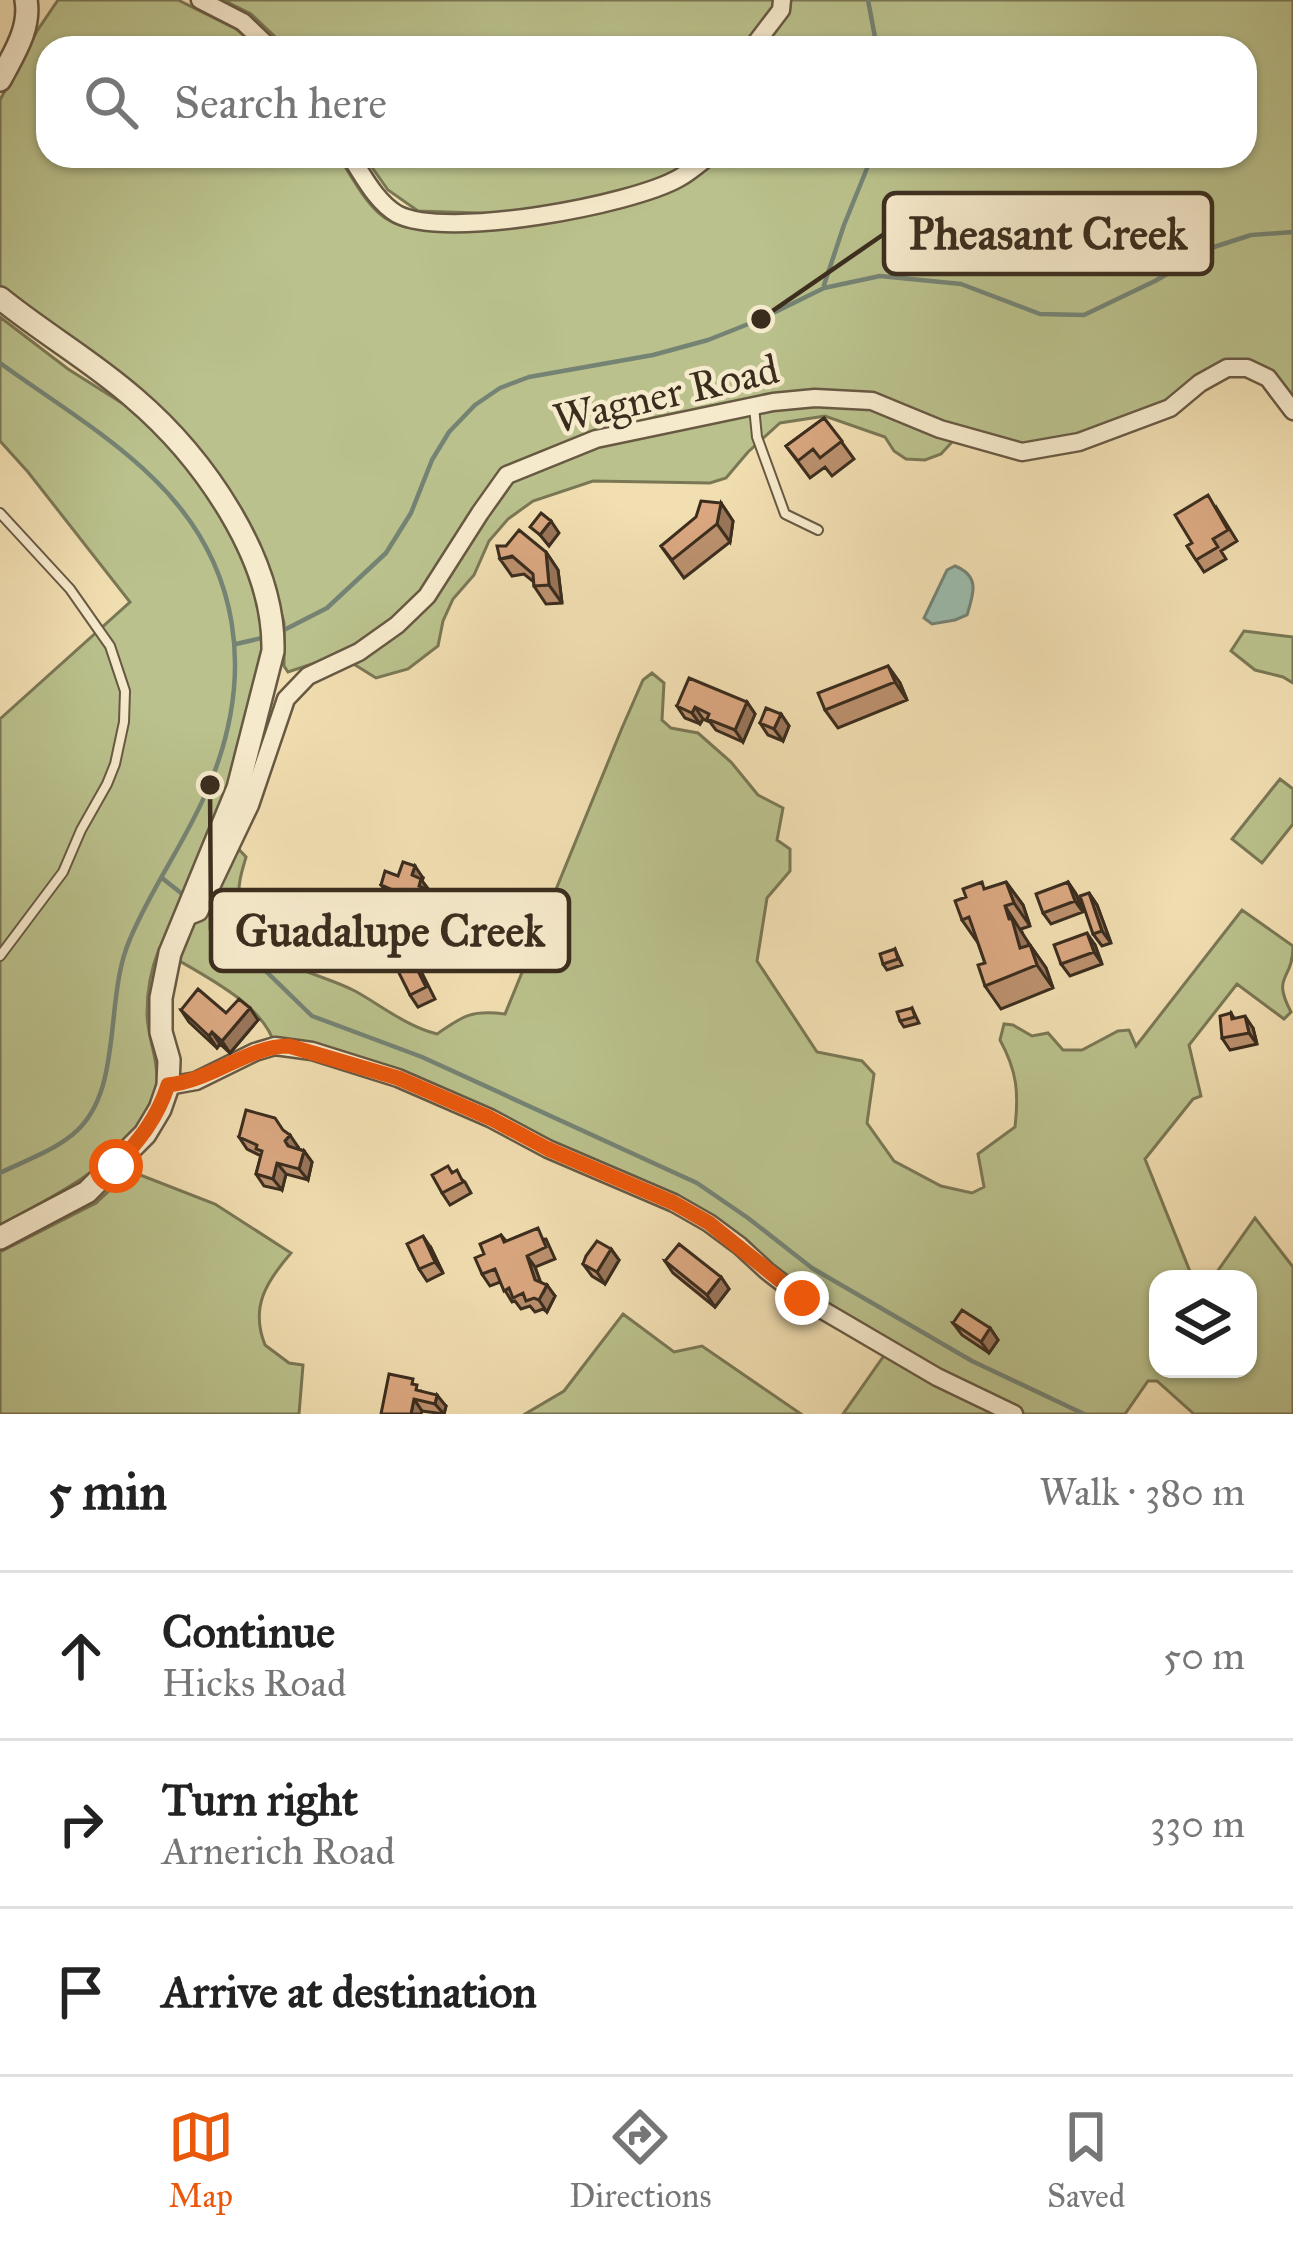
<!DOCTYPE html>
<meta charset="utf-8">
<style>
body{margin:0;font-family:"IM FELL Great Primer",serif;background:#f6f6f6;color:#222}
.controls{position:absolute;right:36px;bottom:36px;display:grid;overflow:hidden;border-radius:24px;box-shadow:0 3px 9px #0004}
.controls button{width:108px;height:108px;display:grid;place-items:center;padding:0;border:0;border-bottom:3px solid #e0e0e0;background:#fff;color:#222;font:60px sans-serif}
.stop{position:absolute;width:36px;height:36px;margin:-27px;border:9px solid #ea580c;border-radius:50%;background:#fff}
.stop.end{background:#ea580c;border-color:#fff;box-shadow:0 3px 12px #0008}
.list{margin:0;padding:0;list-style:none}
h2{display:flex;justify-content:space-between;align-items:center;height:156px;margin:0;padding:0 48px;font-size:51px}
h2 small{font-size:39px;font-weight:400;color:#767676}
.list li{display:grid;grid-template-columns:78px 1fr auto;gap:36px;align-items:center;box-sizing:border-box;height:168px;padding:0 48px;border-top:3px solid #e0e0e0}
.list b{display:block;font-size:45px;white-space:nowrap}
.list p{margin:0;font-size:39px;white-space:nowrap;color:#767676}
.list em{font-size:39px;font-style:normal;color:#767676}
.icon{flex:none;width:66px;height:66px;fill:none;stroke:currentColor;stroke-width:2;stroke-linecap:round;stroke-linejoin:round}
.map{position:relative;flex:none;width:1293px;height:1414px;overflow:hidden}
.search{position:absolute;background:#fff;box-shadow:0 3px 9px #0004;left:36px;right:36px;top:36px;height:132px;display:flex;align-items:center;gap:30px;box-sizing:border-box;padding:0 42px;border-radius:36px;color:#767676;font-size:45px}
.sheet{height:660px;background:#fff}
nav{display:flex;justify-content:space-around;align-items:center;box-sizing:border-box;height:168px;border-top:3px solid #e0e0e0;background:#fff;font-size:33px;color:#767676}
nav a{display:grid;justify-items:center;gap:6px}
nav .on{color:#ea580c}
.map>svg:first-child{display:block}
</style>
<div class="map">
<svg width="1293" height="1414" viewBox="0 0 1293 1414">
<rect width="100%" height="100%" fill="#f1deb1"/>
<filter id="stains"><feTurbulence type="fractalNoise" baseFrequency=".00167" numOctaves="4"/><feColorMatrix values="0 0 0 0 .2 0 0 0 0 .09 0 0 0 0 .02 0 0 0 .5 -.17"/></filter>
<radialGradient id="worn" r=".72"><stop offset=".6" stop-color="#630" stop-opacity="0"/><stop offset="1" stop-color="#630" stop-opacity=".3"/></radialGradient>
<path fill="#bac18c" stroke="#7a7755" stroke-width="3" d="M58 0H178L236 29 260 48H48V156H338C352 176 365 204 385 218 420 242 471 221 509 214L418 211 388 190 364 156H1245V48H287L251 14 223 0H1293V401C1279 382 1270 366 1247 361L1168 400 1076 435 1023 447 964 429 941 454 925 460 906 459 894 451 885 437 825 416 780 423 748 452 726 478 710 483 593 481 533 501 508 519 489 541 474 575 453 599 443 621 438 646 408 669 376 678 339 655 288 672 284 666V623L279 605 268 571 239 507 0 286V100L37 31Z
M0 317 68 369 125 405 168 441 211 488 246 562 266 632 244 741 215 824 246 857C243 868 238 881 239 893 242 915 283 962 303 970 322 978 335 981 355 991 382 1006 406 1026 437 1034 464 1015 472 1010 505 1014L622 728 643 680 652 673 664 683 662 720 671 728 698 733 731 762 758 795 783 808 777 840 790 849V871L767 898 757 961 817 1052 862 1061 874 1074 867 1123 894 1161 941 1186 972 1193 984 1187 978 1154 1015 1127C1019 1093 1017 1071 1000 1040L1004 1024 1013 1025 1032 1036 1048 1033 1063 1050H1082L1118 1031 1129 1030 1136 1046 1242 910 1293 946C1293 982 1271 974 1291 1012L1284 1019 1237 984 1189 1045 1201 1096 1193 1099 1145 1159 1193 1279H1158V1369H1248V1279H1212L1255 1218 1293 1267V1414H1194L1157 1381H1148L1125 1414H843L890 1347 802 1298 709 1223 398 1078 275 1046C264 1002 196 972 159 949 151 969 147 992 147 1013 147 1035 157 1056 157 1078 157 1090 151 1102 145 1113 114 1169 54 1196 0 1225V719L130 602 28 472 0 441Z
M1244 631 1293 637V683L1283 677 1255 670 1231 651Z
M1280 779 1293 789V824L1262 863 1232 839Z
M130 1171 215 1204 291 1253C266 1282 250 1307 265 1345L289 1363 303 1365 299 1414H0V1252L96 1203Z
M623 1314 674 1352 702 1346 801 1414H525L564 1391Z"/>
<path fill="#9bbcae" stroke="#758374" stroke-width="3" d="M955 566C980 576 974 593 967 615L955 620 932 624 924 618 947 570Z"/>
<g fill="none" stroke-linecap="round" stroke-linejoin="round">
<path stroke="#758374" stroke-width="4.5" d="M868 0 877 48
M824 285 844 225 872 156
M0 363C51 400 108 434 153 478 242 564 255 675 209 786 187 840 152 886 130 939 103 1000 125 1093 72 1135 51 1152 24 1161 0 1173
M286 629 327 608 386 553 411 513 432 460 449 432 475 405 500 388 529 377 653 355 708 340 761 319 824 288 880 276 961 284 1040 314 1084 315 1155 281 1214 247 1251 235 1293 232
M236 644 266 637
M162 878 181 893
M207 912 220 921 245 951 312 1016 422 1057 697 1183 748 1218 812 1268 972 1361 1084 1414"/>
<defs>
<path id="service" d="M754 407 757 437 785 514 818 530
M0 513 70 589 110 646 125 691 124 722 115 764 107 784 81 830 63 872 0 956"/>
<path id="minor" d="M200 0 243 22 270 48
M752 48 781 10 782 0
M350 156C363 175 376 202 397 214 445 240 632 205 679 178 690 172 700 163 709 156
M184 918 199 912 250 805 286 699 308 676 359 652 397 625 427 596 480 513 507 475 596 439 773 402 815 398 872 401 940 429 1022 452 1079 442 1170 408 1200 383 1227 368H1247L1268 378 1293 411
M168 1086 196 1081 255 1052 275 1046 312 1051 398 1078 490 1118 548 1149 674 1203 709 1223 740 1246 767 1271 802 1298 937 1377 1014 1414"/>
<path id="tertiary" d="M0 80C13 55 31 29 26 0
M0 298C43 333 92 361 134 398 202 456 275 558 273 651L238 788 170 953 161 998V1032L169 1060 168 1086 160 1109 145 1134 87 1192 0 1238"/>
</defs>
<use href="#service" stroke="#685943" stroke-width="12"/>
<use href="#minor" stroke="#685943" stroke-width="21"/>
<use href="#tertiary" stroke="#685943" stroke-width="26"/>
<use href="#service" stroke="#f6eacc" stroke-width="8"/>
<use href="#minor" stroke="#f6eacc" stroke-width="16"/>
<use href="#tertiary" stroke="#f6eacc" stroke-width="21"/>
</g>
<path fill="#bb906e" stroke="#3b2d1e" stroke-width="3" d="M824 418 854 459 832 476 825 467 810 478 786 446Z
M721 503 733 521 730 542 684 578 661 546Z
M1216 507 1237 541 1221 551 1226 559 1204 572 1187 546 1192 543Z
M546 552 558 570 562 603 546 604 534 586V582L524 574 512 576 500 559Z
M888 666 900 683 907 700 838 728 825 710Z
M747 702 755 714 743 742 716 730 710 722 703 719 700 724 685 718 677 706Z
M781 714 789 726 783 741 768 735 760 723Z
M398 876 423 878 422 881 429 890 428 894 432 900 428 911 417 907 414 903 410 915 416 917 425 929 419 945 385 931 373 921 365 909 390 900 391 897 381 885Z
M1006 882 1023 905 1030 926 1021 929 1023 935 1046 968 1053 988 1001 1009 985 986V963L978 943 962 920 986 889Z
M1068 882 1076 894 1083 912 1051 924 1043 913Z
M1089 893 1097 905 1111 943 1102 946 1093 934Z
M472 902 467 916 453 911 449 905Z
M1095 945 1102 964 1070 976 1061 964Z
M895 949 902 965 887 970 883 964Z
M412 959 421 971 435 999 418 1007 410 995Z
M912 1008 919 1023 904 1027 900 1021Z
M181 1010 226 1013 258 1020 230 1053 220 1044 217 1048 189 1022Z
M1231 1013 1234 1018 1253 1028 1257 1044 1230 1050 1222 1038Z
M285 1132 298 1147 296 1148 304 1151 312 1162 308 1180 286 1174 282 1190 264 1186 256 1174 261 1156 247 1149 239 1137Z
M452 1172 465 1182 471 1193 450 1205 442 1193Z
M501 1235 506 1241 546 1239 555 1259 535 1267 540 1282 555 1296 547 1312 543 1309 535 1312 530 1306 521 1309 515 1301 512 1302 500 1282 490 1286 482 1274 484 1254Z
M431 1248 443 1273 427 1281 419 1269Z
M611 1249 619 1260 605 1284 592 1276 583 1264Z
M665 1261 721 1277 729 1289 715 1307 673 1273Z
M953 1323 990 1328 998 1340 989 1353 962 1335Z
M421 1391 446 1406 444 1414 422 1411 381 1414Z"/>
<path fill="#99755a" stroke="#3b2d1e" stroke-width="3" d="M721 503 733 521 730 542 717 524Z
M551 521 559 533 549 546 540 535Z
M546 552 558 570 562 603 549 585Z
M888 666 900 683 907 700 895 682Z
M747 702 755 714 743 742 735 730Z
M695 707 703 719 700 724 692 713Z
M781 714 789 726 783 741 774 729Z
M415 866 423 878 422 881 429 890 428 894 432 900 428 911 420 899 412 875Z
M1006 882 1023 905 1030 926 1014 903Z
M1068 882 1076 894 1083 912 1075 901Z
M407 890 414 903 408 923 400 912Z
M1089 893 1097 905 1111 943 1102 931Z
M467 896 472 902 467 916 463 910Z
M1005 906 1028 942 1034 966 1020 948Z
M416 917 425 929 419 945 411 934Z
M1087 933 1095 945 1102 964 1094 952Z
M1030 945 1046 968 1053 988 1037 965Z
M250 1008 258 1020 230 1053 222 1041Z
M1245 1016 1253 1028 1257 1044 1249 1033Z
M212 1032 220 1044 217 1048 209 1036Z
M290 1135 298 1147 293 1153 285 1141Z
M304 1151 312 1162 308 1180 299 1169Z
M277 1163 286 1174 282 1190 273 1179Z
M423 1236 431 1248 443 1273 435 1262Z
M611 1249 619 1260 605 1284 597 1272Z
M527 1256 535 1267 544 1291 547 1285 555 1296 547 1312 539 1300 535 1280Z
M721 1277 729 1289 715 1307 707 1295Z
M990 1328 998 1340 989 1353 981 1342Z
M437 1395 446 1406 444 1414 435 1404Z
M414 1399 422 1411 421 1414H411Z"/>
<path fill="#daa780" stroke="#3b2d1e" stroke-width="3" d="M824 418 842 441 820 458 813 449 798 461 786 446Z
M1208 495 1228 530 1213 539 1218 547 1196 560 1187 546 1192 543 1175 515Z
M701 501 721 503 717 524 672 560 661 546 696 517Z
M541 513 551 521 540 535 530 527Z
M519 530 546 552 549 585 534 586 533 574 512 556 500 559 497 546H506Z
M888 666 895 682 825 710 818 693Z
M689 678 747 702 735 730 707 719 709 714 695 707 692 713 677 706Z
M766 708 781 714 774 729 760 723Z
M403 862 415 866 412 875 421 879 419 886 424 888 420 899 409 895 410 892 407 890 400 912 416 917 411 934 376 919 365 909 372 901 378 904 381 896 390 900 393 890 381 885 385 871 398 876Z
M982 882 984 889 1006 882 1014 903 1005 906 1009 919H1012L1020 948 1030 945 1037 965 985 986 978 965 985 963 969 917 962 920 955 901 966 897 963 889Z
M1068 882 1075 901 1043 913 1036 894Z
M1089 893 1102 931 1093 934 1080 896Z
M1087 933 1094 952 1061 964 1054 945Z
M895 949 898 959 883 964 880 954Z
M412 959 426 987 410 995 396 967Z
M198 989 226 1013 239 999 250 1008 222 1041 212 1032 209 1036 181 1010Z
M912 1008 915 1017 900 1021 897 1012Z
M1231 1013 1232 1019 1245 1016 1249 1033 1222 1038 1220 1016Z
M246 1110 275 1118 283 1130 290 1135 285 1141 288 1146 304 1151 299 1169 277 1163 273 1179 256 1174 262 1151 256 1149 257 1145 239 1137Z
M448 1166 452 1173 457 1170 463 1182 442 1193 432 1175Z
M538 1228 546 1247 527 1256 535 1280 547 1285 539 1300 534 1298 526 1301 523 1293 513 1298 509 1288 504 1291 495 1269 482 1274 475 1258 484 1254 480 1244 501 1235 504 1242Z
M423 1236 435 1262 419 1269 407 1244Z
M597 1241 611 1249 597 1272 583 1264 586 1256Z
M679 1244 721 1277 707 1295 665 1261Z
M962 1310 990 1328 981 1342 953 1323Z
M389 1374 413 1379 412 1384 417 1385 416 1390 437 1395 435 1404 414 1399 411 1414H381Z"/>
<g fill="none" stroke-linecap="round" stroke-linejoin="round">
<path stroke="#ea580c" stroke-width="15" d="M116 1166C139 1140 157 1119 168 1085 214 1080 247 1046 289 1046L398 1078 490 1118 548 1149 674 1203 709 1223 802 1298"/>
</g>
<g text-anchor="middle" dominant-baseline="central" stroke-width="9" stroke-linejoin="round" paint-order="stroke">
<g font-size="42" fill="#3b2d1e" stroke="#f6eacc">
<text transform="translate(666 394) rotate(-13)">Wagner Road</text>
</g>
</g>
<path fill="none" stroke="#3b2d1e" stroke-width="4.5" d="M761 319L884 234M210 785L211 930"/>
<g fill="#3b2d1e" stroke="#f6eacc" stroke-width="4.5">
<circle cx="761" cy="319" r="12"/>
<circle cx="210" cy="785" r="12"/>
</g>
<g fill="#f6eacc" stroke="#3b2d1e" stroke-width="4.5">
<rect x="884" y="193" width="328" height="81" rx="12"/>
<rect x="211" y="890" width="358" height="81" rx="12"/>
</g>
<g font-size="45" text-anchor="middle" font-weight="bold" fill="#3b2d1e">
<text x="1048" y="249">Pheasant Creek</text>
<text x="390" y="946">Guadalupe Creek</text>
</g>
<rect width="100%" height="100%" filter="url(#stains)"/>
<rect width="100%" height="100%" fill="url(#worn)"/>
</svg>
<div class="controls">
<button><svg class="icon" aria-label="layers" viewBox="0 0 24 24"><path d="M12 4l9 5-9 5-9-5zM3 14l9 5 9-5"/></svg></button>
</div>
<div class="stop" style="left:116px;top:1166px"></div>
<div class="stop end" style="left:802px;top:1298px"></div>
<div class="search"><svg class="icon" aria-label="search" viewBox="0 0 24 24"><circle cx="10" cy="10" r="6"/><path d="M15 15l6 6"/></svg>Search here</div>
</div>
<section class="sheet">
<h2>5 min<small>Walk · 380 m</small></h2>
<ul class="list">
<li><svg class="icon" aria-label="ahead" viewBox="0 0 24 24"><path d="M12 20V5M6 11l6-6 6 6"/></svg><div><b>Continue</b><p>Hicks Road</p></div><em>50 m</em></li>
<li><svg class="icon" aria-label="right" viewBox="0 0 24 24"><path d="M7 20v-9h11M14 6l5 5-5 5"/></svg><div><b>Turn right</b><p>Arnerich Road</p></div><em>330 m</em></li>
<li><svg class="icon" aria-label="arrive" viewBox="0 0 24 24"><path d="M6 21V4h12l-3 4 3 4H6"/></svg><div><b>Arrive at destination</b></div></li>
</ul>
</section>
<nav>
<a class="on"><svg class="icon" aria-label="map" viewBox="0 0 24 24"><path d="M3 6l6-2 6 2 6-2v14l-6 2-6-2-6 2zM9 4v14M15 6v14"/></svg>Map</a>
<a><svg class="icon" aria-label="directions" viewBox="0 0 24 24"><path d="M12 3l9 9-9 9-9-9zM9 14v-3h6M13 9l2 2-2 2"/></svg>Directions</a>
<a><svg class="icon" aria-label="saved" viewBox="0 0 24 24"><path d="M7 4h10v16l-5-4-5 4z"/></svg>Saved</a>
</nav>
